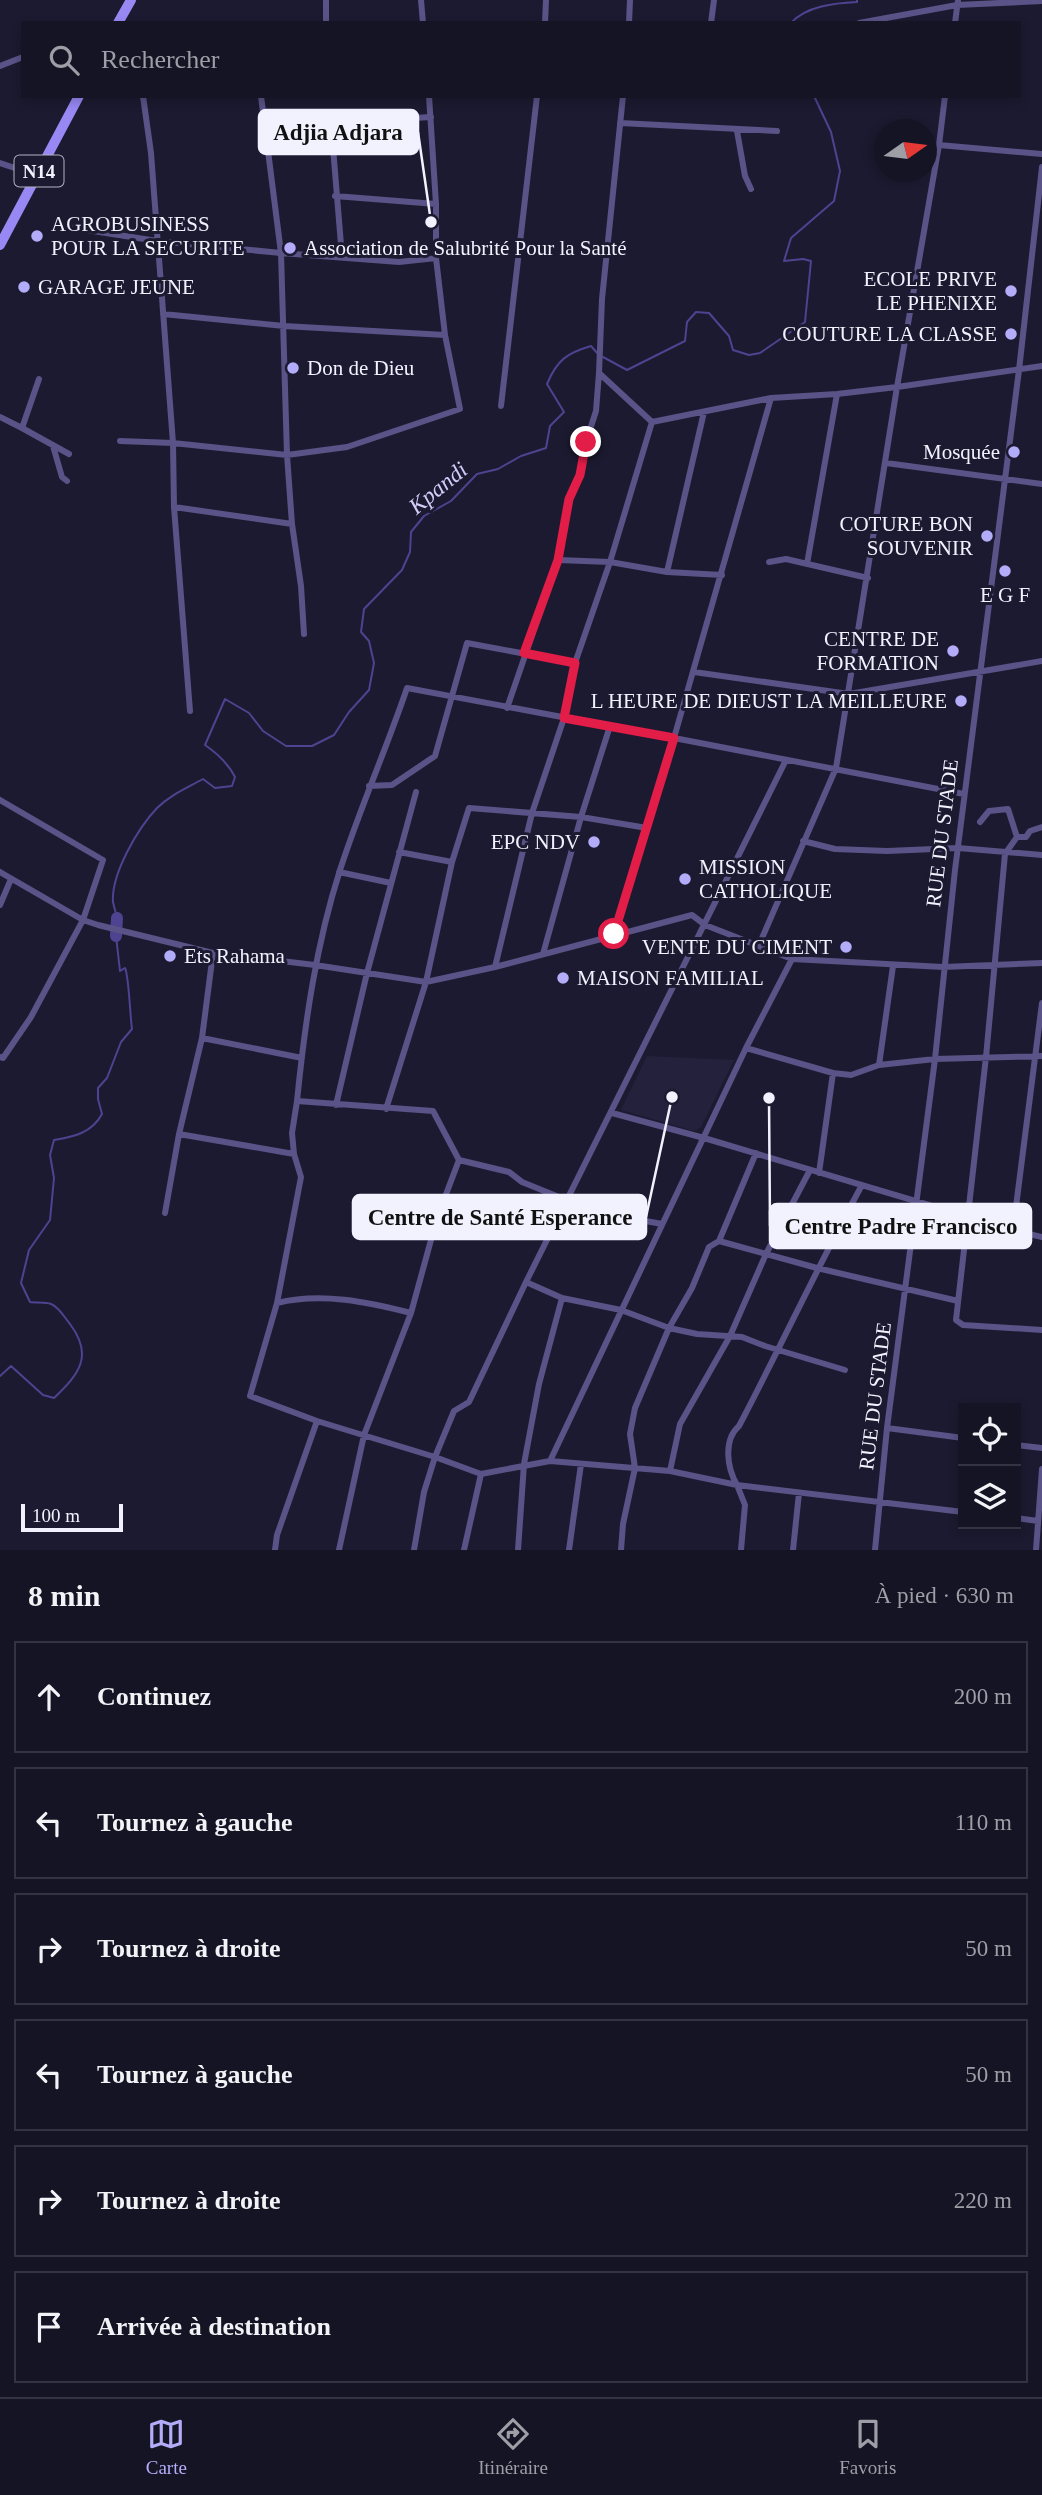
<!DOCTYPE html>
<html lang="fr">
<meta charset="utf-8">
<style>
body{margin:0;font-family:"Times New Roman",serif;background:#222131;color:#f1f3f6}
.controls{position:absolute;right:21px;bottom:21px;display:grid;overflow:hidden;border-radius:0px;box-shadow:0 4px 10px #0003}
.controls button{width:63px;height:63px;display:grid;place-items:center;padding:0;border:0;border-bottom:2px solid #343341;background:#151424;color:#f1f3f6;font:35px sans-serif}
.compass{position:absolute;left:874px;top:119px;width:63px;height:63px;border-radius:50%;background:#151424;box-shadow:0 4px 10px #0003;rotate:76deg}
.scale{position:absolute;left:21px;bottom:18px;width:102px;box-sizing:border-box;padding-left:7px;border:4px solid #f2f1fe;border-top:0;font-size:19px;line-height:24px;white-space:nowrap;color:#f2f1fe;-webkit-text-stroke:5px #1c1a30;paint-order:stroke}
.stop{position:absolute;width:21px;height:21px;margin:-16px;border:5px solid #e11d48;border-radius:50%;background:#fff}
.stop.end{background:#e11d48;border-color:#fff;box-shadow:0 2px 7px #0008}
.list{margin:0;padding:0;list-style:none}
h2{display:flex;justify-content:space-between;align-items:center;height:91px;margin:0;padding:0 28px;font-size:30px}
h2 small{font-size:23px;font-weight:400;color:#9d9ea6}
.list li{display:grid;grid-template-columns:46px 1fr auto;gap:21px;align-items:center;box-sizing:border-box;height:112px;margin:0 14px 14px;padding:0 14px;border:2px solid #343341;border-radius:0px}
.list b{display:block;font-size:26px;white-space:nowrap}
.list em{font-size:23px;font-style:normal;color:#9d9ea6}
.icon{flex:none;width:38px;height:38px;fill:none;stroke:currentColor;stroke-width:2;stroke-linecap:round;stroke-linejoin:round}
.map{position:relative;flex:none;width:1042px;height:1550px;overflow:hidden}
.search{position:absolute;background:#151424;box-shadow:0 4px 10px #0003;left:21px;right:21px;top:21px;height:77px;display:flex;align-items:center;gap:18px;box-sizing:border-box;padding:0 24px;border-radius:0px;color:#9d9ea6;font-size:26px}
.sheet{height:847px;background:#151424}
nav{display:flex;justify-content:space-around;align-items:center;box-sizing:border-box;height:98px;border-top:2px solid #343341;background:#151424;font-size:19px;color:#9d9ea6}
nav a{display:grid;justify-items:center;gap:4px}
nav .on{color:#b3acf9}
.map>svg:first-child{display:block}
</style>
<div class="map">
<svg width="1042" height="1550" viewBox="0 0 1042 1550">
<rect width="100%" height="100%" fill="#1c1a30"/>
<path fill="#24213d" d="M647 1056 734 1060 701 1127 694 1131 621 1110Z"/>
<g fill="none" stroke-linecap="round" stroke-linejoin="round">
<path stroke="#4f4290" stroke-width="2" d="M791 23C806 6 835 3 857 2V0
M603 357 627 370 685 341 687 322 696 312 709 313 729 336 733 350 749 355 760 353 805 322 811 261 803 259 784 261 791 238 834 201 840 171 831 132 814 96
M117 918C116 913 114 907 113 902 111 874 138 828 157 808 170 795 187 788 203 779L215 788 232 786 235 777C228 763 218 754 205 745L225 699 249 713 263 731 286 746H312L334 735 349 712 369 690 374 663 369 641 361 632 364 609 402 570 410 552 411 532 424 516 451 501 477 474 498 469 521 456 546 448 550 426 564 412 547 384C557 360 567 353 591 346L598 354
M0 1376 11 1366 43 1395 54 1398C79 1374 94 1356 70 1324 65 1318 59 1307 51 1304 46 1302 36 1303 30 1302L21 1283 29 1250 50 1220 54 1178 50 1155 54 1140C73 1137 92 1133 102 1114L98 1099V1088L107 1078 121 1042 132 1029C130 1016 129 976 125 968L120 971 116 936"/>
<path stroke="#4f4290" stroke-width="12" d="M116 936 117 918"/>
<path stroke="#595387" stroke-width="6" d="M326 0V23
M421 0 423 23
M545 23 546 0
M629 23 630 0
M711 23 714 0
M859 23 957 5 1042 1
M955 23 958 0
M0 66 23 57
M143 96 151 153 173 443 174 507 190 711
M261 96 281 253 287 455 292 524 301 586 304 634
M623 96 602 299 599 373 652 422
M331 123 342 257
M620 123 777 131
M264 124 331 123 431 117
M737 131 745 176 751 189
M939 145 945 96
M0 163 30 173
M335 196 436 204
M61 226 157 241 281 253 399 262 436 258
M163 314 284 326 445 335
M771 398 674 738 964 794
M501 406 537 96
M0 417 22 428 39 379
M652 422 771 398 837 394 897 387 1042 366
M22 428 69 454
M120 441 173 443 287 455 347 447 460 409 445 335 436 258V204L429 96
M53 446 62 477 67 481
M886 463 1042 484
M174 507 292 524
M558 560 610 562 667 572 722 575
M769 562 786 559 868 578
M807 564 837 394
M667 572 704 412
M694 672 849 694 1042 661
M507 708 558 560 569 499 580 475 586 442 596 411 599 373
M369 786 392 785 435 756 467 643 575 663
M0 800 103 860 83 920 31 1017 3 1058 0 1057
M980 822 989 811 1008 809 1017 837
M1042 827 1030 831 1026 837H1017L1005 854 986 1057 956 1320 963 1325 1042 1330
M803 841 835 849 887 851 958 848 1042 855
M399 852 452 862
M0 872 83 920 98 925 213 953 315 965 426 982 452 862 469 808 581 817 647 828
M339 872 391 883
M0 905 11 879
M614 934 674 738 407 688C386 750 360 808 340 870 316 945 305 1022 297 1101L433 1111 459 1160 509 1172 522 1182 596 1212 662 1224
M759 945 836 768 897 387 939 145 1042 154
M543 954 581 817 610 726
M495 967 532 813 564 718 575 663 610 562 652 422
M202 1038 302 1058
M746 1048 833 1073 851 1075 879 1065 935 1059 1042 1056
M879 1065 893 966
M297 1101 292 1133 294 1154 301 1177 277 1303 250 1396 317 1421 435 1457 481 1474 550 1461 670 1471 737 1485C727 1468 723 1440 739 1426 781 1346 819 1264 862 1185
M336 1105 367 973 416 792
M386 1109 426 982 495 967 692 915 705 925 792 959 943 967 1042 963
M612 1113 704 1138 1013 1230 1042 1237
M179 1134 294 1154
M819 1173 833 1073
M165 1213 179 1134 202 1038 213 953
M1013 1230 1042 1003
M719 1241 817 1268 958 1301
M526 1282 786 760
M277 1303C321 1292 368 1302 411 1313
M887 1428 963 1438
M1016 1445 1042 1448
M550 1461 746 1048 792 959
M670 1471 680 1424 730 1336 766 1254 810 1170
M737 1485 963 1512
M737 1485 745 1505 741 1550
M1016 1518 1038 1521
M275 1550 277 1535 317 1421
M339 1550 364 1435 411 1313 437 1218 459 1160
M414 1550 424 1492 435 1457 454 1411 469 1402 526 1282 562 1298 621 1310 669 1328 697 1334 742 1337 765 1346 845 1370
M464 1550 481 1474
M518 1550 524 1464 539 1384 562 1298
M569 1550 581 1464
M621 1550 623 1524 635 1468 630 1434 635 1408 669 1328 692 1288 709 1247 719 1241 756 1153
M793 1550 799 1493
M875 1550 887 1428 935 1059 955 870 1019 370 1042 167
M1036 1550 1042 1469"/>
<path stroke="#9788f4" stroke-width="10" d="M118 23 131 0
M0 245 79 96"/>
</g>
<g fill="none" stroke-linecap="round" stroke-linejoin="round">
<path stroke="#e11d48" stroke-width="9" d="M586 442 580 475 569 499 558 560 524 653 575 663 564 718 674 738 614 934"/>
</g>
<g fill="#b3acf9" stroke="#1c1a30" stroke-width="2.5">
<circle cx="37" cy="236" r="7"/>
<circle cx="290" cy="248" r="7"/>
<circle cx="24" cy="287" r="7"/>
<circle cx="1011" cy="291" r="7"/>
<circle cx="1011" cy="334" r="7"/>
<circle cx="293" cy="368" r="7"/>
<circle cx="1014" cy="452" r="7"/>
<circle cx="987" cy="536" r="7"/>
<circle cx="1005" cy="571" r="7"/>
<circle cx="953" cy="651" r="7"/>
<circle cx="961" cy="701" r="7"/>
<circle cx="594" cy="842" r="7"/>
<circle cx="685" cy="879" r="7"/>
<circle cx="846" cy="947" r="7"/>
<circle cx="170" cy="956" r="7"/>
<circle cx="563" cy="978" r="7"/>
</g>
<g text-anchor="middle" dominant-baseline="central" stroke-width="6" stroke-linejoin="round" paint-order="stroke">
<rect fill="#1c1a30" stroke="#b2b0c0" stroke-width="2" x="14.5" y="155.5" width="49" height="31" rx="5"/>
<g font-size="19" font-weight="bold" fill="#f2f1fe">
<text x="39" y="171">N14</text>
</g>
<g font-size="21" fill="#f2f1fe" stroke="#1c1a30" text-anchor="end">
<text x="51" y="224" text-anchor="start">AGROBUSINESS<tspan x="51" dy="24">POUR LA SECURITE</tspan></text>
<text x="304" y="248" text-anchor="start">Association de Salubrité Pour la Santé</text>
<text x="997" y="279">ECOLE PRIVE<tspan x="997" dy="24">LE PHENIXE</tspan></text>
<text x="38" y="287" text-anchor="start">GARAGE JEUNE</text>
<text x="997" y="334">COUTURE LA CLASSE</text>
<text x="307" y="368" text-anchor="start">Don de Dieu</text>
<text x="1000" y="452">Mosquée</text>
<text x="973" y="524">COTURE BON<tspan x="973" dy="24">SOUVENIR</tspan></text>
<text x="1005" y="595" text-anchor="middle">E G F</text>
<text x="939" y="639">CENTRE DE<tspan x="939" dy="24">FORMATION</tspan></text>
<text x="947" y="701">L HEURE DE DIEUST LA MEILLEURE</text>
<text x="580" y="842">EPC NDV</text>
<text x="699" y="867" text-anchor="start">MISSION<tspan x="699" dy="24">CATHOLIQUE</tspan></text>
<text x="832" y="947">VENTE DU CIMENT</text>
<text x="184" y="956" text-anchor="start">Ets Rahama</text>
<text x="577" y="978" text-anchor="start">MAISON FAMILIAL</text>
</g>
<g font-size="21" fill="#f2f1fe" stroke="#1c1a30">
<text transform="translate(942 833) rotate(-83)">RUE DU STADE</text>
<text transform="translate(875 1396) rotate(-83)">RUE DU STADE</text>
</g>
<g font-size="23" font-style="italic" fill="#cfccf9" stroke="#1c1a30">
<text transform="translate(438 488) rotate(-39)">Kpandi</text>
</g>
</g>
<path fill="none" stroke="#f2f1fe" stroke-width="2.5" d="M431 222L418 132M672 1097L646 1217M769 1098L770 1226"/>
<g fill="#f2f1fe" stroke="#1c1a30" stroke-width="2.5">
<circle cx="431" cy="222" r="7"/>
<circle cx="672" cy="1097" r="7"/>
<circle cx="769" cy="1098" r="7"/>
</g>
<g fill="#f2f1fe" stroke="#f2f1fe" stroke-width="2.5">
<rect x="259" y="110" width="159" height="44" rx="7"/>
<rect x="353" y="1195" width="293" height="44" rx="7"/>
<rect x="770" y="1204" width="261" height="44" rx="7"/>
</g>
<g font-size="23" text-anchor="middle" font-weight="bold" fill="#111">
<text x="338" y="140">Adjia Adjara</text>
<text x="500" y="1225">Centre de Santé Esperance</text>
<text x="901" y="1234">Centre Padre Francisco</text>
</g>
</svg>
<div class="controls">
<button><svg class="icon" aria-label="locate" viewBox="0 0 24 24"><circle cx="12" cy="12" r="6"/><path d="M12 2v4M12 18v4M2 12h4M18 12h4"/></svg></button>
<button><svg class="icon" aria-label="layers" viewBox="0 0 24 24"><path d="M12 4l9 5-9 5-9-5zM3 14l9 5 9-5"/></svg></button>
</div>
<svg class="compass" viewBox="-18 -18 36 36"><path d="M0-13l5 13h-10z" fill="#e53935"/><path d="M0 13l5-13h-10z" fill="#9d9ea6"/></svg>
<div class="scale">100 m</div>
<div class="stop" style="left:614px;top:934px"></div>
<div class="stop end" style="left:586px;top:442px"></div>
<div class="search"><svg class="icon" aria-label="search" viewBox="0 0 24 24"><circle cx="10" cy="10" r="6"/><path d="M15 15l6 6"/></svg>Rechercher</div>
</div>
<section class="sheet">
<h2>8 min<small>À pied · 630 m</small></h2>
<ul class="list">
<li><svg class="icon" aria-label="ahead" viewBox="0 0 24 24"><path d="M12 20V5M6 11l6-6 6 6"/></svg><div><b>Continuez</b></div><em>200 m</em></li>
<li><svg class="icon" aria-label="left" viewBox="0 0 24 24"><path d="M17 20v-9H6M10 6l-5 5 5 5"/></svg><div><b>Tournez à gauche</b></div><em>110 m</em></li>
<li><svg class="icon" aria-label="right" viewBox="0 0 24 24"><path d="M7 20v-9h11M14 6l5 5-5 5"/></svg><div><b>Tournez à droite</b></div><em>50 m</em></li>
<li><svg class="icon" aria-label="left" viewBox="0 0 24 24"><path d="M17 20v-9H6M10 6l-5 5 5 5"/></svg><div><b>Tournez à gauche</b></div><em>50 m</em></li>
<li><svg class="icon" aria-label="right" viewBox="0 0 24 24"><path d="M7 20v-9h11M14 6l5 5-5 5"/></svg><div><b>Tournez à droite</b></div><em>220 m</em></li>
<li><svg class="icon" aria-label="arrive" viewBox="0 0 24 24"><path d="M6 21V4h12l-3 4 3 4H6"/></svg><div><b>Arrivée à destination</b></div></li>
</ul>
</section>
<nav>
<a class="on"><svg class="icon" aria-label="map" viewBox="0 0 24 24"><path d="M3 6l6-2 6 2 6-2v14l-6 2-6-2-6 2zM9 4v14M15 6v14"/></svg>Carte</a>
<a><svg class="icon" aria-label="directions" viewBox="0 0 24 24"><path d="M12 3l9 9-9 9-9-9zM9 14v-3h6M13 9l2 2-2 2"/></svg>Itinéraire</a>
<a><svg class="icon" aria-label="saved" viewBox="0 0 24 24"><path d="M7 4h10v16l-5-4-5 4z"/></svg>Favoris</a>
</nav>
